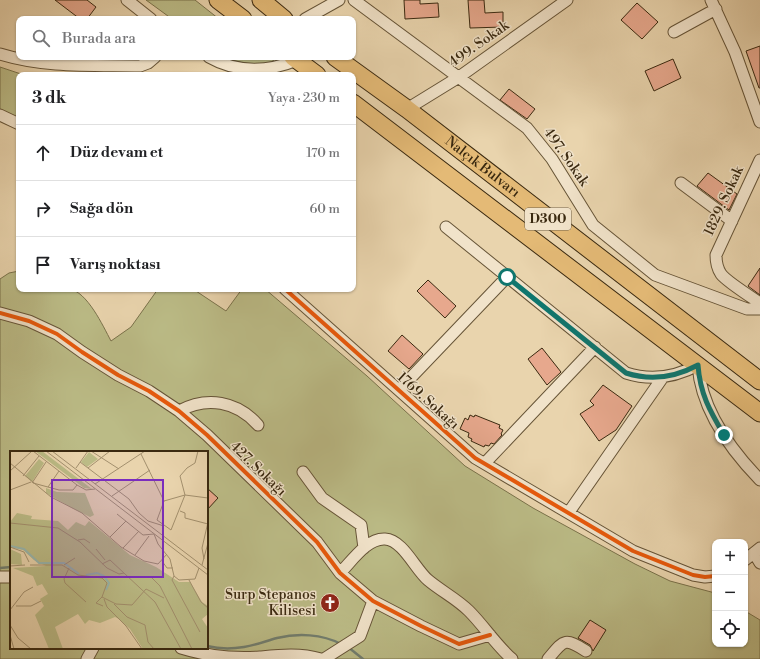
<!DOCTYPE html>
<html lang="tr">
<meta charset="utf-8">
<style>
body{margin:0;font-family:"Libre Bodoni",serif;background:#f6f6f6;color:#202124}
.controls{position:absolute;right:12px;bottom:12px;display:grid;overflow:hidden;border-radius:8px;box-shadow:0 1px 3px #0004}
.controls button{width:36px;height:36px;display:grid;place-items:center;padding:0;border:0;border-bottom:1px solid #e0e0e0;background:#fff;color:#202124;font:20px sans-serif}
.stop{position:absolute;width:12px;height:12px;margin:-9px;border:3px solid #0f766e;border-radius:50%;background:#fff}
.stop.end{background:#0f766e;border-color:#fff;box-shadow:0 1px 4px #0008}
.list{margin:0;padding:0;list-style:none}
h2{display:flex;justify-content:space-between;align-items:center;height:52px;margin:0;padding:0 16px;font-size:17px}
h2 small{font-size:13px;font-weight:400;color:#757577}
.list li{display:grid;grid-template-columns:26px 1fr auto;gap:12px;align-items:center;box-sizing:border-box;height:56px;padding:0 16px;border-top:1px solid #e0e0e0}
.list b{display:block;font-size:15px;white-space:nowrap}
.list em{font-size:13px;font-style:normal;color:#757577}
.icon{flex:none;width:22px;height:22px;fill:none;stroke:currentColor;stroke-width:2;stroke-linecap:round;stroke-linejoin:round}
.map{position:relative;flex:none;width:760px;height:659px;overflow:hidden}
.search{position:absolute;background:#fff;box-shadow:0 1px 3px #0004;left:16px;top:16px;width:340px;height:44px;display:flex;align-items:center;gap:10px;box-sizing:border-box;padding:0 14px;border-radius:8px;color:#757577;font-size:15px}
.panel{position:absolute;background:#fff;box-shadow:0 1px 3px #0004;left:16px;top:72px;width:340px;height:220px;border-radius:8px}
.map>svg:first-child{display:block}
</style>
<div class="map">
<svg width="760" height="659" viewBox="0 0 760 659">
<rect width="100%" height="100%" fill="#e9d4ad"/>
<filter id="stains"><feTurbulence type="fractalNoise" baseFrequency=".005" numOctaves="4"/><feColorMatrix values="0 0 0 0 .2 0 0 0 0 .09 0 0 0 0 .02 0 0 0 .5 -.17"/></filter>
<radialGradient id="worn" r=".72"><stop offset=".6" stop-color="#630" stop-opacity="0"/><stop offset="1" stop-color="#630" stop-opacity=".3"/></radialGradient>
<path fill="#bbbb86" stroke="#7a724b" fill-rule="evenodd" d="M146 0H195L219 19H172Z
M225 57H269L275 62C256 65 242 65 225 57Z
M0 67 24 75H19V124L0 114Z
M19 271V289C35 289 53 287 69 289 87 291 103 326 111 341L131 327 158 289H193L226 311 242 289H265L367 376 465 466 533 508 635 564 670 581 715 593V644H745V611L760 620V659H0V279L9 273ZM11 452H207V648H11Z"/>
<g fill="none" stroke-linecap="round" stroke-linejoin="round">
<path stroke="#727e6f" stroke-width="2.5" d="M0 568 11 567
M207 646C219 649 232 649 244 647 256 645 266 641 277 638 298 633 322 634 341 644
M348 647 363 659"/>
</g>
<path fill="#e7a88d" stroke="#3a2910" d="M55 0H87L96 7 87 19H80Z
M404 0H420V4L438 3 439 17 405 19Z
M468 0H484L485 13 503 12V27L470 28Z
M637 3 658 22 642 39 621 20Z
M760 46V88H759L746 51Z
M673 59 681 78 654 91 645 71Z
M509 89 535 109 527 119 500 100Z
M708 173 737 194 729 210 697 186Z
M760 268V295L748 286Z
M428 280 456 306 445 318 417 291Z
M402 335 423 354 409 369 388 351Z
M542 348 561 372 547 385 528 359Z
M603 385 632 406 616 430 599 441 580 414 594 405 590 401Z
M470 415 474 417 475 415 500 425 499 428 503 430 501 434 502 435 494 444 491 443 489 446 485 445 484 447 471 441 472 439 468 437 469 433 460 429 465 418 468 420Z
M207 488 218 498 207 510Z
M590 620 606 630 593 651 590 645 578 638Z"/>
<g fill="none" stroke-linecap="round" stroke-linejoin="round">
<defs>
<path id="minor" d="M127 0 151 19
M354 0 527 128 552 159 593 225 655 275 747 309H760
M711 0 735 52 760 122
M305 19 339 0
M674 32 716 9
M0 54C45 68 93 65 140 66L148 63 155 57
M209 57C237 73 268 72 297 60
M407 109 459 77 567 0
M0 115 19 124
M760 160 716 255C716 262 717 268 721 274 726 281 751 297 760 303
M681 183 732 221
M446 227 626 373C651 381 674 378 698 365 701 410 730 449 760 480
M285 289 475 458 633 551 693 575 705 577 715 576
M0 313 29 321 57 334 82 352 118 375 149 391 179 411 207 435 317 542 340 573 373 601 421 626 459 644 490 635
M399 390 507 277
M179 411C207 396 237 401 258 425
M485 463 595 347
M303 472 322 498 361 525 364 548
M569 512 663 377
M754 553 760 563
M745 560 760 548
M340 573C352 561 367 538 385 539 403 540 415 569 428 580 441 591 457 599 469 611 484 626 496 645 512 659
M0 577H11
M181 648C207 656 234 659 260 657 281 655 300 653 321 659
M87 659 93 648
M324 659 360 636 373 601
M548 659C564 640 564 637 586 651"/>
<g id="highway">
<path d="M218 0 243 19"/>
<path d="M261 0 284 19"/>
<path d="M293 57 317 75"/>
<path id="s1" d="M335 57 407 109 760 381"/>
<path d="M353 103 760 413"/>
</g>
</defs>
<use href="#minor" stroke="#665437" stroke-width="13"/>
<use href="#highway" stroke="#3a2910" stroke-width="19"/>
<use href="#minor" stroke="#f1e3ca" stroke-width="11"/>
<use href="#highway" stroke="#e4ba76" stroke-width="17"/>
<defs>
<path id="cycleway" d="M285 289 475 458 633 551 693 575 705 577 715 576
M0 313 29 321 57 334 82 352 118 375 149 391 179 411 207 435 317 542 340 573 373 601 421 626 459 644 490 635"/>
</defs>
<use href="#cycleway" stroke="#f1e3ca" stroke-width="6"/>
<use href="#cycleway" stroke="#e8590c" stroke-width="4"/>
</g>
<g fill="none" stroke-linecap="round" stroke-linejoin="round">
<path stroke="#0f766e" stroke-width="5" d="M507 277 626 373C651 381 674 378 698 365 700 394 710 411 724 435"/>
</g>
<defs>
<symbol id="church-disc" viewBox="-11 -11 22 22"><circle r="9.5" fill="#8f2418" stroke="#f1e3ca"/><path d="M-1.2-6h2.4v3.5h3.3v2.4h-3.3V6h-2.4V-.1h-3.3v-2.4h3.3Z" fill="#fff"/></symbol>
</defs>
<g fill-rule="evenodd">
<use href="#church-disc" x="319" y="592" width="22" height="22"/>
</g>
<g text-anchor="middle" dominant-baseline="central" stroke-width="3" stroke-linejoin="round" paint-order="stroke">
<rect fill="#f1e3ca" stroke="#716148" stroke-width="1" x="525" y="208" width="46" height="22" rx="3"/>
<g font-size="13" font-weight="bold" fill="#3a2910">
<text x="548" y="219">D300</text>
</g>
<g font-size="14" fill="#3a2910" stroke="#f1e3ca">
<text transform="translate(479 44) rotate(-35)">499. Sokak</text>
<text transform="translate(566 157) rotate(55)">497. Sokak</text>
<text stroke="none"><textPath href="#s1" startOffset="184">Nalçık Bulvarı</textPath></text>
<text transform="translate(724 201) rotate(-65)">1829. Sokak</text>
<text transform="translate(428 401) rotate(42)">1769. Sokağı</text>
<text transform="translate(258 469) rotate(44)">427. Sokağı</text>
</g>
<g font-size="14" fill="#3a2910" stroke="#f1e3ca" text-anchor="end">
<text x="316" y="595">Surp Stepanos<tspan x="316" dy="16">Kilisesi</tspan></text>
</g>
</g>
<g transform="translate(10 451)">
<rect width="198" height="198" fill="#e9d4ad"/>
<path d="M25 0H32L82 38 74 37ZM79 1 88 8 77 16 71 11ZM29 8 34 12 22 31 15 25ZM36 37 47 41 75 42 84 64 80 66 62 57 36 42ZM7 62 22 65 21 68 48 70 58 79 66 71 75 75 79 70 120 104 146 116 169 131H180L192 151 198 155V163L192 168 198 177V198H133L120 178 109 168 105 166 90 172 79 169 75 173 68 163 45 176 53 198H39L25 164 34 155 30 148 38 143 32 133 27 135 23 125 3 117 36 115 24 109 13 99 0 96V71ZM0 98 11 103 12 114 0 113Z" fill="#bbbb86"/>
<path fill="none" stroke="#98b7af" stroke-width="2" d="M0 95 14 98 29 112H54L69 123M76 124 87 122 94 125 99 132 96 139"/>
<path fill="none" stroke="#a3906e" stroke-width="1" d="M23 0 67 34 76 39 85 38M36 0 198 124M42 0 198 119M81 0 109 18M131 3 154 50 147 69 161 79 175 44 170 25 177 17 185 12 188 0M70 11 119 48 129 62 138 70 154 75M0 12 41 46 72 62 111 96 134 110 148 113 157 103M66 17 78 0M78 17 100 0M0 20 22 0M13 25 29 5M22 32 36 11M23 32 49 39H63L67 34M85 33 135 0M38 36 49 20M0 39 21 31M102 45 140 19M154 50 175 44 198 47M170 60 175 62V67L198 73M107 63 133 84 144 83 148 93 160 108 164 125 162 129 190 181M0 72 48 77 70 91 97 117 109 123 114 122M100 86 116 70M68 89 74 88 80 92M0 96 14 101 19 111M113 97 129 80M86 98 95 109M125 104 139 85M194 108 192 97 198 71M152 110 157 117H163M92 113 100 109 145 151 171 198M20 114H52L68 124 92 127 97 132 92 146 106 153 122 154 136 138 154 147M54 114 65 107M192 114 198 92M0 115 15 114M59 117 54 128 55 132 76 151M164 125 169 129 185 128 189 117M142 127 150 135 182 198M179 129 191 151 198 157M92 146 86 152 93 155M94 148 97 156 116 175 132 198M104 153 117 166 135 174 138 191 144 198M6 155H21L31 150M0 159 14 141 23 136M0 174 8 187 21 198M0 184 4 198"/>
<path fill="#7b2cbf" fill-opacity="0.15" stroke="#7b2cbf" stroke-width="2" d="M42 29H153V126H42Z"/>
<rect width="198" height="198" fill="none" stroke="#3a2910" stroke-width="2"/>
</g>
<rect width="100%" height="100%" filter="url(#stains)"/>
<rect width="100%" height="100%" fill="url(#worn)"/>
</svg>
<div class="controls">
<button>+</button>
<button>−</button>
<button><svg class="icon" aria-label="locate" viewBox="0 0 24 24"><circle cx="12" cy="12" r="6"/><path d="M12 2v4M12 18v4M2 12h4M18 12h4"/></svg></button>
</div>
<div class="stop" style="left:507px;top:277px"></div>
<div class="stop end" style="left:724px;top:435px"></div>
<div class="search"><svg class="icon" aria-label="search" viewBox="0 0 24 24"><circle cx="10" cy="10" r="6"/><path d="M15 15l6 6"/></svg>Burada ara</div>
<section class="panel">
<h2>3 dk<small>Yaya · 230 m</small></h2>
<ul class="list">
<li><svg class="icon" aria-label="ahead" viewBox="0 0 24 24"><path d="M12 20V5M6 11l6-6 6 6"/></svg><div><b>Düz devam et</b></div><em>170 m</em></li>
<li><svg class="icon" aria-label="right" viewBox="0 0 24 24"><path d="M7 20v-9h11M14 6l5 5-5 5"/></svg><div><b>Sağa dön</b></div><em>60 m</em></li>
<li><svg class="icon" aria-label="arrive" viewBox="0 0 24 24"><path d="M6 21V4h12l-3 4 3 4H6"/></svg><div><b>Varış noktası</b></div></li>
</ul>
</section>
</div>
